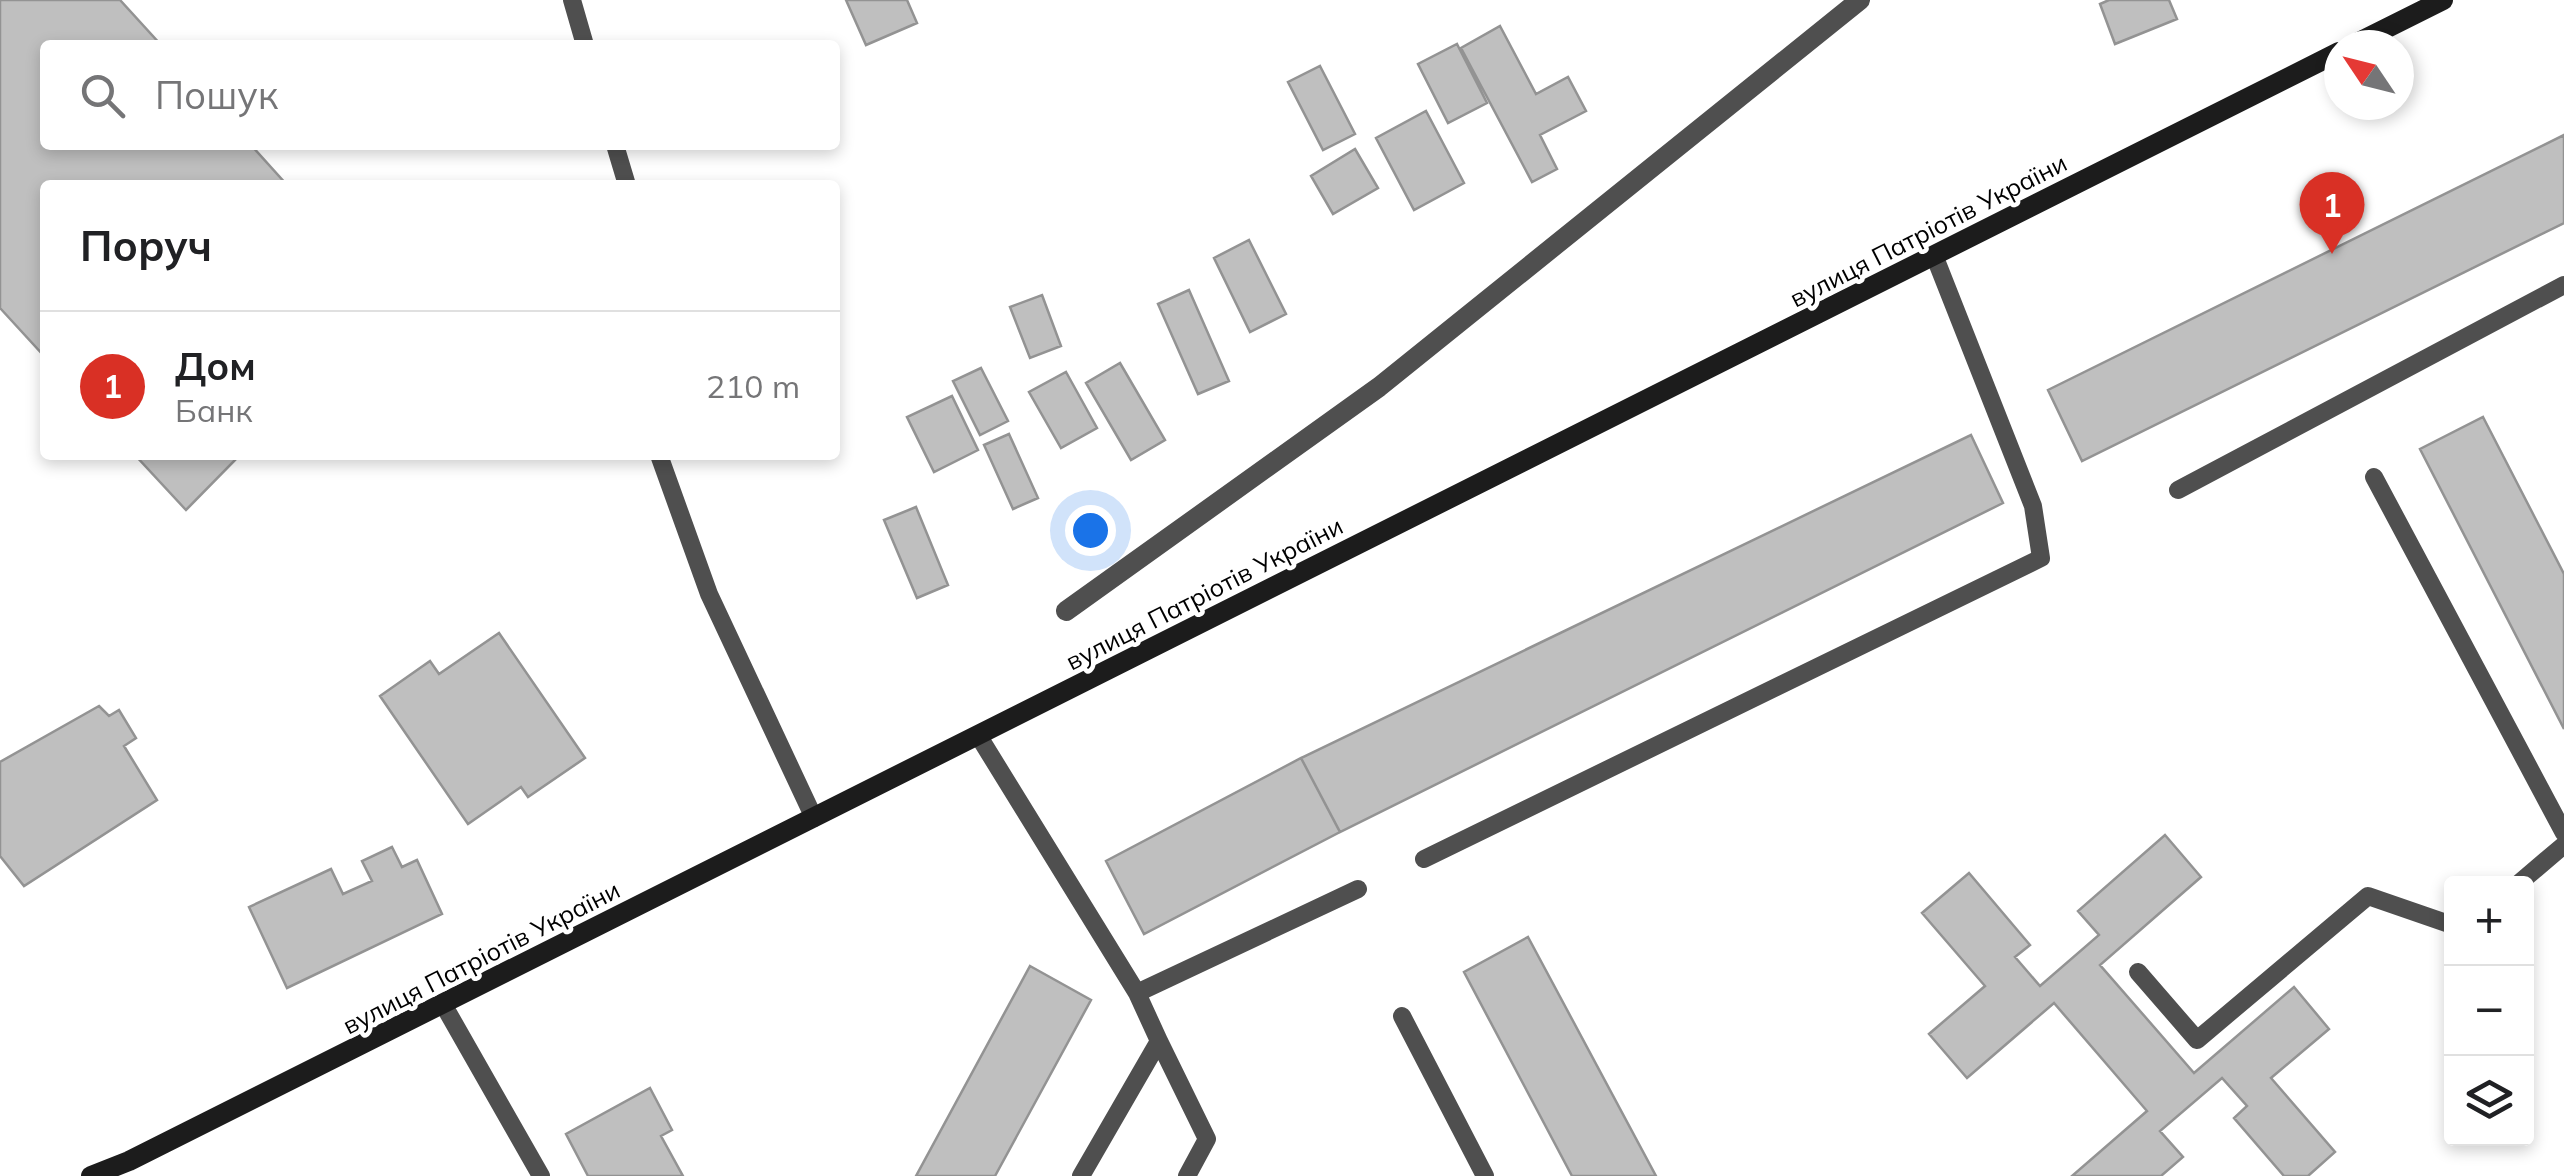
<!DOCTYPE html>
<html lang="uk">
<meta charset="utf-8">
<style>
body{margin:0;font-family:Mulish,sans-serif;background:#f6f6f6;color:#202124}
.controls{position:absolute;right:30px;bottom:30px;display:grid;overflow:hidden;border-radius:10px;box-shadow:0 5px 15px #0003}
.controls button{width:90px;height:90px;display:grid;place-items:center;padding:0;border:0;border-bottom:2px solid #e0e0e0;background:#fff;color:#202124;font:50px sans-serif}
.compass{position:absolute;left:2324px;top:30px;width:90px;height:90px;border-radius:50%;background:#fff;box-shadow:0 5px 15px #0003;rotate:305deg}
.you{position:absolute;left:1090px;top:530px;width:35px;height:35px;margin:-25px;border:8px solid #fff;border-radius:50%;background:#1a73e8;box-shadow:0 0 0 15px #1a73e833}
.badge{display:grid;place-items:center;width:65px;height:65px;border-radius:50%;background:#d93025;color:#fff;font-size:32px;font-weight:700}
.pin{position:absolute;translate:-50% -82px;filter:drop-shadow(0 2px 5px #0008)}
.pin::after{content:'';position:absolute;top:52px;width:35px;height:30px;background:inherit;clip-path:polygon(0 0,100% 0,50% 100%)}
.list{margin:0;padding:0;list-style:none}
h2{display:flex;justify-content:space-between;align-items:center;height:130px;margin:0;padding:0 40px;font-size:42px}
h2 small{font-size:32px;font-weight:400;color:#757577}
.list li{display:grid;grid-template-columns:65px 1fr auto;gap:30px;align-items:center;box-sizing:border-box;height:150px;padding:0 40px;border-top:2px solid #e0e0e0}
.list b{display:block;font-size:38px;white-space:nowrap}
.list p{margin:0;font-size:32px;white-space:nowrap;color:#757577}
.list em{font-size:32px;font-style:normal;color:#757577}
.icon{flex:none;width:55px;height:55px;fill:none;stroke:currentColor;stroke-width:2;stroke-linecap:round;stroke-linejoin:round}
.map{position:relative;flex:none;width:2564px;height:1176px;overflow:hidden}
.search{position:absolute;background:#fff;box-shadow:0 5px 15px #0003;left:40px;top:40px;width:800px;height:110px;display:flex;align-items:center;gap:25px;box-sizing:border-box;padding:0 35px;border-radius:10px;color:#757577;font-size:38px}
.panel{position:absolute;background:#fff;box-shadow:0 5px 15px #0003;left:40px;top:180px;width:800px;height:280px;border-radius:10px}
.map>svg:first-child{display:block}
</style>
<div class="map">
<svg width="2564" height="1176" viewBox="0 0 2564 1176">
<rect width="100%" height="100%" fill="#fff"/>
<path fill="#bfbfbf" stroke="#939393" stroke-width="2.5" d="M0 0H120L161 45H45V145H251L287 185H45V357L0 308Z
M846 0H907L917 23 866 45Z
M2109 0H2169L2177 19 2115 44 2100 4Z
M1500 26 1536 94 1568 77 1586 111 1540 135 1557 169 1532 182 1461 48Z
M1457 44 1487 103 1448 123 1418 64Z
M1320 66 1355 134 1323 150 1288 82Z
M1426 111 1464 183 1414 210 1376 138Z
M2564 135V223L2082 461 2048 390Z
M1355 149 1378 188 1333 214 1311 176Z
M1249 240 1286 314 1250 332 1214 258Z
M1189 290 1229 381 1198 394 1158 304Z
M1042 295 1061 346 1030 358 1010 307Z
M1120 363 1165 440 1131 460 1086 383Z
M981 368 1008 421 980 435 953 381Z
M1066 372 1097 428 1061 448 1029 392Z
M952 396 978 450 934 472 907 417Z
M2483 417 2564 574V729L2420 449Z
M1009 434 1038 498 1013 509 984 445Z
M1971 435 2003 503 1340 832 1301 758Z
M135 455H240L186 510Z
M916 507 948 585 917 598 884 520Z
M499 633 585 758 528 797 521 787 468 824 380 696 430 661 439 674Z
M99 706 109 716 119 710 136 738 124 746 157 800 24 886 0 856V762Z
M1301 758 1340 832 1144 934 1106 861Z
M2165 835 2201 877 2100 965 2194 1073 2294 987 2329 1029 2271 1078 2335 1152 2308 1176H2284L2234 1118 2247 1106 2222 1078 2160 1131 2183 1157 2161 1176H2072L2147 1111 2054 1003 1967 1078 1929 1034 1985 986 1922 913 1969 873 2030 945 2015 957 2040 986 2099 935 2078 911Z
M392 847 402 867 417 860 442 914 287 988 249 907 331 869 343 894 372 881 362 861Z
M1528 937 1656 1176H1572L1464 972Z
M1030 966 1091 1000 995 1176H916Z
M650 1088 672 1130 661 1136 683 1176H588L566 1134Z"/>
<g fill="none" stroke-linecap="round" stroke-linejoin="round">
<path stroke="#4f4f4f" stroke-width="18" d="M572 0 585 45
M615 145 627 185
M659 455 709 594 814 818
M2374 477 2564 833
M2178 490 2564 285
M978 735 1137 993 1358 889
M1424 859 2041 558 2033 506 1934 255
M2518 884 2564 845
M2138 972 2197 1040 2368 896 2452 925
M443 1004 541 1176
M1402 1016 1485 1176
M1159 1041 1207 1139 1187 1176
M1081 1176 1159 1041 1137 993"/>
<path stroke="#4f4f4f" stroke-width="20" d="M1066 611 1379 387 1860 0"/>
<path stroke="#1c1c1c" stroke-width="20" d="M2353 45 2443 0
M91 1176 129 1161 2339 52"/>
</g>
<g text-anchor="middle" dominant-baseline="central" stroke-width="9" stroke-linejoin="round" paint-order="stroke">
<g font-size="25" fill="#000" stroke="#fff">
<text transform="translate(1928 230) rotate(-27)">вулиця Патріотів України</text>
<text transform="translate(1204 593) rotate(-27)">вулиця Патріотів України</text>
<text transform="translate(481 957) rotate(-27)">вулиця Патріотів України</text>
</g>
</g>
</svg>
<div class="controls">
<button>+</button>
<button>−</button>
<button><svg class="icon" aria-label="layers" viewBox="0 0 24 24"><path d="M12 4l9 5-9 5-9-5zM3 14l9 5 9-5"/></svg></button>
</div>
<svg class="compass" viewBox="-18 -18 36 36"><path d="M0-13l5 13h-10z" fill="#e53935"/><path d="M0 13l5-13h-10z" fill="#757577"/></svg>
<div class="you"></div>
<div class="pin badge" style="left:2332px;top:254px">1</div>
<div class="search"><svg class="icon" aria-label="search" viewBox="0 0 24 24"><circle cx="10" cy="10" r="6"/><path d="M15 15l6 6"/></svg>Пошук</div>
<section class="panel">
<h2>Поруч<small></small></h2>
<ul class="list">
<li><span class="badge">1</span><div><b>Дом</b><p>Банк</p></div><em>210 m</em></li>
</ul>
</section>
</div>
